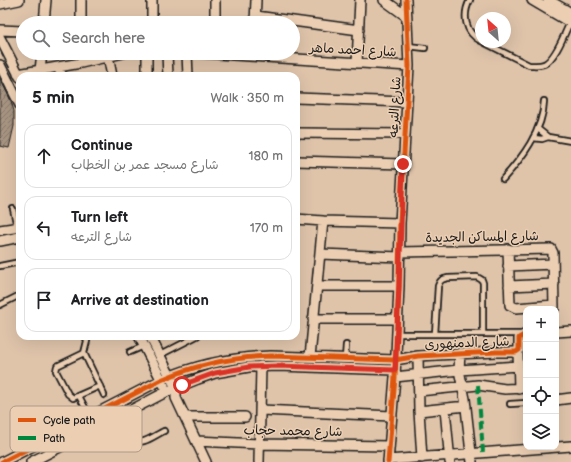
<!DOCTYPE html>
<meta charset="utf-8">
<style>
body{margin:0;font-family:"Balsamiq Sans","Playpen Sans Arabic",sans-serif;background:#f6f6f6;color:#202124}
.controls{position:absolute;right:12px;bottom:12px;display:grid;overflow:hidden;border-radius:8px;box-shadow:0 4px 16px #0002}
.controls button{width:36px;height:36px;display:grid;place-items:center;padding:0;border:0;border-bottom:1px solid #e0e0e0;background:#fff;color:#202124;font:20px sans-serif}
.compass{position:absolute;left:475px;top:12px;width:36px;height:36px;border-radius:50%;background:#fff;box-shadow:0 4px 16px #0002;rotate:333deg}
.stop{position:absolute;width:12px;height:12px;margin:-9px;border:3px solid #d93025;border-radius:50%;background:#fff}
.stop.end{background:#d93025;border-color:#fff;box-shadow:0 1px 4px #0008}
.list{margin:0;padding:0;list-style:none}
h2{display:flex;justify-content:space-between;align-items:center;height:52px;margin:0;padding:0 16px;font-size:17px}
h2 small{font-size:13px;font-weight:400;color:#757577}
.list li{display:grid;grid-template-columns:26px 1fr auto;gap:12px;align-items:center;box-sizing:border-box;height:64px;margin:0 8px 8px;padding:0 8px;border:1px solid #e0e0e0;border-radius:12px}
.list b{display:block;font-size:15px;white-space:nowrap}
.list p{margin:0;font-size:13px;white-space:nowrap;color:#757577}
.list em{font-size:13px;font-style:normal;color:#757577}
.icon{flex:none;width:22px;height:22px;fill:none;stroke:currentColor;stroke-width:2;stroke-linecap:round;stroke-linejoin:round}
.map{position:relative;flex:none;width:571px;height:462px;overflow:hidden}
.search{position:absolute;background:#fff;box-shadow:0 4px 16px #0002;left:16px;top:16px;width:284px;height:44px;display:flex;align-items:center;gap:10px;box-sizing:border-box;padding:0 14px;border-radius:22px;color:#757577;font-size:15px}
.panel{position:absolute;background:#fff;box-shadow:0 4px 16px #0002;left:16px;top:72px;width:284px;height:268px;border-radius:12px}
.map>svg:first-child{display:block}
</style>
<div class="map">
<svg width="571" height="462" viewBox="0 0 571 462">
<defs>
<pattern id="building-hatch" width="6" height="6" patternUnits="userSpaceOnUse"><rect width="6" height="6" fill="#a89582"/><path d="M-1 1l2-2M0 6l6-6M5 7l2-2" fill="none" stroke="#88796a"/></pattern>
</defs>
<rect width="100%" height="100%" fill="#dfc4aa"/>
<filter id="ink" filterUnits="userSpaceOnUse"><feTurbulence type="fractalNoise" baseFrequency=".025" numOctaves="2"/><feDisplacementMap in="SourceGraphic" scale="8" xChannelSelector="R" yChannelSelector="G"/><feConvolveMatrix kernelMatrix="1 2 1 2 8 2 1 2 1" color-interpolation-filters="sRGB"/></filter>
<g filter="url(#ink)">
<path fill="url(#building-hatch)" stroke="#1c1c1c" d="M0 78 11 101 14 111V126L9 148 0 146Z"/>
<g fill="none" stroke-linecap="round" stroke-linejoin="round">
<defs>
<path id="lane" d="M470 0C462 15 465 33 481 41
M483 42 529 65C534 65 539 66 544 64 555 60 565 33 570 22
M408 46 425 48
M538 129 548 137
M533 138 542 139 548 137 571 141
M503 179C522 158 543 131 544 101
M13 209 17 227
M0 266 20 262
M0 305 20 295
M397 334H522
M435 334 438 286C440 280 442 279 448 278L477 277 482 280 483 283V334
M85 336 87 341 84 353 104 395
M130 352 144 346
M84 353 57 366 56 371 68 394 73 398 100 386
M160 355 197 336
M345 359 346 345
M79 396 90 417
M510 404 526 403
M121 415 133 438C140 448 155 435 164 431
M54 435V420L62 415 67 414 79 423"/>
<path id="street" d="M81 0V23
M152 0V23
M384 0 406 16
M532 0 571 23
M548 0 571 13
M0 4 19 0
M256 16 359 30
M44 23 46 0
M215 23V0
M255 23 256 0
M0 30 23 31
M0 38 20 77
M167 53 168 76
M187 53 188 76
M200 53 409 66
M108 56 112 76
M357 63 360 0
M0 65 20 105
M58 67 62 76
M40 70 42 53
M18 74 81 63 123 53
M147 76V53
M296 98 406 102
M296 133 405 134
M296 161 403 164
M296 219 323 221 400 223
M0 230 20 227
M0 241 20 237
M508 249 510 305 516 308 554 305
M400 252 551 249 553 253 554 309
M320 254 400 257
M508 266 553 264
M317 286H399
M509 286 554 284
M313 319H397
M556 332 571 331
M139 336 164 385
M150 336 176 388V398L206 462
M518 351 519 389
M460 353 459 370 465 399 472 462
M418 356 419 411 422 458
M310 357 323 221
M395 377 459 370 518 366
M419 391 478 385 505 389 526 388
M556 400 571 398
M445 409 450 462
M261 410 392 416
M419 411 466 406
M185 417H245
M196 441 259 444 389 446
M388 460 571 446
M2 462 161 380C197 364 233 357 271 356L395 360 418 356 496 352H516L519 350V338L526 334
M31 462 168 391 198 379 215 373 249 367 278 366 395 370
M259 462 261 366
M388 462 395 377 399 286 400 223 409 66 406 0"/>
</defs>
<use href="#lane" stroke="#1c1c1c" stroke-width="8"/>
<use href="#street" stroke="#1c1c1c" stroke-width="12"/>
<use href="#lane" stroke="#eccfb3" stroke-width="4.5"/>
<use href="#street" stroke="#eccfb3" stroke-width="9"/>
<path stroke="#00873e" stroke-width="4" stroke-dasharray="8 4" stroke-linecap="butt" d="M478 385 483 452"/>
<defs>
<path id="cycleway" d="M2 462 161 380C197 364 233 357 271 356L395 360 418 356 496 352H516L519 350V338L526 334
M388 462 395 377 399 286 400 223 409 66 406 0"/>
</defs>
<use href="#cycleway" stroke="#eccfb3" stroke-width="8"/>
<use href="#cycleway" stroke="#de560d" stroke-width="5"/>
</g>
</g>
<g fill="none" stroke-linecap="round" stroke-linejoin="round" filter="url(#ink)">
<path stroke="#d93025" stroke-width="5" d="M182 385 215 373 249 367 278 366 395 370 399 286 403 164"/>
</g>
<g text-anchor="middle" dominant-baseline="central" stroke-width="3" stroke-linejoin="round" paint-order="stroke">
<g font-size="13" fill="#1c1c1c" stroke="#eccfb3">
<text transform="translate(353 50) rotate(3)">شارع احمد ماهر</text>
<text transform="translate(395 107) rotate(-87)">شارع الترعه</text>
<text transform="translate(482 237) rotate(-1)">شارع المساكن الجديدة</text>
<text transform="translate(467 343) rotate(-2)">شارع الدمنهورى</text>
<text transform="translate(293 431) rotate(1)">شارع محمد حجاب</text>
</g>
</g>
<rect x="10" y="406" width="132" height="46" rx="6" fill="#eccfb3" stroke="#ae9986" stroke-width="1"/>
<rect x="18" y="418" width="18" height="4" fill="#de560d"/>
<rect x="18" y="436" width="18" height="4" fill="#00873e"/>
<g font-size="11" fill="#1c1c1c">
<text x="43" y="424">Cycle path</text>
<text x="43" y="442">Path</text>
</g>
</svg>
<div class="controls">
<button>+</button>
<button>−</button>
<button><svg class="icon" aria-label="locate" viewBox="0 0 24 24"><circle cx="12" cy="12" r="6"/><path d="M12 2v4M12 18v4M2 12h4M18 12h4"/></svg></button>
<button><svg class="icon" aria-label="layers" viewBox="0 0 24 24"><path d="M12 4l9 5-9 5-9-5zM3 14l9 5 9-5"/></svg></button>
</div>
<svg class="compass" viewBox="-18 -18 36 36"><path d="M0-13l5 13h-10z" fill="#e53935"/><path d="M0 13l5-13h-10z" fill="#757577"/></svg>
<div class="stop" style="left:182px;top:385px"></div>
<div class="stop end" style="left:403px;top:164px"></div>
<div class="search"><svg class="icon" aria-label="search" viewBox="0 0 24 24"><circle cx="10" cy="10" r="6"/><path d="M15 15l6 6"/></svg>Search here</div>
<section class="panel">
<h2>5 min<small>Walk · 350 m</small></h2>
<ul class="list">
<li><svg class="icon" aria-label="ahead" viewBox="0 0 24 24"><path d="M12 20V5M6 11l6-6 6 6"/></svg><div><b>Continue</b><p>شارع مسجد عمر بن الخطاب</p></div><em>180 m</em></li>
<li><svg class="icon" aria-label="left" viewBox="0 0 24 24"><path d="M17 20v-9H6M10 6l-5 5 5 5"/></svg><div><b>Turn left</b><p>شارع الترعه</p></div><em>170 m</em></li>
<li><svg class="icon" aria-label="arrive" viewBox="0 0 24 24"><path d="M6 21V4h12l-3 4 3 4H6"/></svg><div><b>Arrive at destination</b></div></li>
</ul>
</section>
</div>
